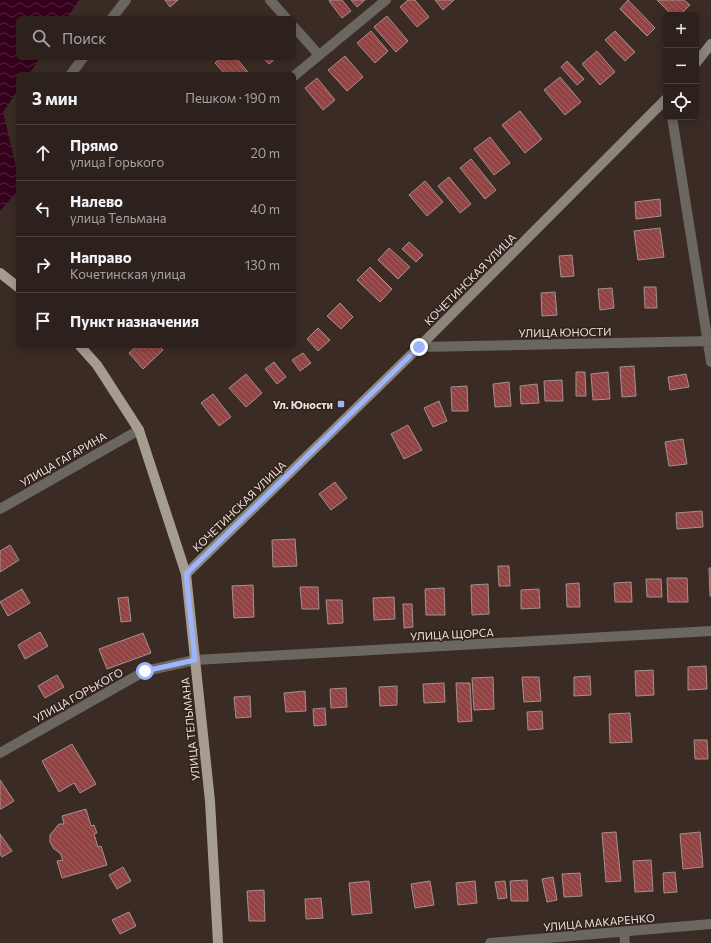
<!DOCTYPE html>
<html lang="ru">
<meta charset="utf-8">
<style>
body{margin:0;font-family:Commissioner,sans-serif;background:#342925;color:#f1f3f6}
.controls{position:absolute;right:12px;top:12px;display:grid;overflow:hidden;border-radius:6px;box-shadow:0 2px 10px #0003}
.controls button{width:36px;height:36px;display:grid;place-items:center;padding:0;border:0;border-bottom:1px solid #483e3b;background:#2c211c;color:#f1f3f6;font:20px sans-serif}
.stop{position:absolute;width:12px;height:12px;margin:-9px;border:3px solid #9eb4fd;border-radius:50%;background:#fff}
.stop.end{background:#9eb4fd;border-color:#fff;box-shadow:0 1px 4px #0008}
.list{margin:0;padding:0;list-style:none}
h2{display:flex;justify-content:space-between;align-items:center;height:52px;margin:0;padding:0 16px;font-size:17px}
h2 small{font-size:13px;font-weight:400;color:#a6a3a3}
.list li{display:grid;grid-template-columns:26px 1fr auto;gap:12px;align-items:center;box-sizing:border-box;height:56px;padding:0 16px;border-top:1px solid #483e3b}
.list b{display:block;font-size:15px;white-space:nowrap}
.list p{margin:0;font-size:13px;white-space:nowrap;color:#a6a3a3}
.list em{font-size:13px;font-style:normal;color:#a6a3a3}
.icon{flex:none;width:22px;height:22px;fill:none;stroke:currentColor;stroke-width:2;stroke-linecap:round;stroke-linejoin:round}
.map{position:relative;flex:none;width:711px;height:943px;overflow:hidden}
.search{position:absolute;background:#2c211c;box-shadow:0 2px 10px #0003;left:16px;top:16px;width:280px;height:44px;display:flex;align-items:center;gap:10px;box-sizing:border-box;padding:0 14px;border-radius:6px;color:#a6a3a3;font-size:15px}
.panel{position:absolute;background:#2c211c;box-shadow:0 2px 10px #0003;left:16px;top:72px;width:280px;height:276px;border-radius:6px}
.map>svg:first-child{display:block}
</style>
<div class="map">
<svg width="711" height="943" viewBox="0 0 711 943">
<defs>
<pattern id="water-waves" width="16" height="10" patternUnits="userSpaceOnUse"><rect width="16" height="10" fill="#36011d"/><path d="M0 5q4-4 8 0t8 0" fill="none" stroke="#53263d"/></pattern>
<pattern id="building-back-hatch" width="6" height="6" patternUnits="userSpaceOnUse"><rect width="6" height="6" fill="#944344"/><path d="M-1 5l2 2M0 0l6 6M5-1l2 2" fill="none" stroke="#a35e5e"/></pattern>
</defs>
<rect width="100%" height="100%" fill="#3a2c25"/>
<path fill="url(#water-waves)" d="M0 0H79L67 18H18V58H40L29 74H18V90L3 112 18 175V191L0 211Z"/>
<path fill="url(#building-back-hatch)" stroke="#a5908f" d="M165 0H178L170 7Z
M330 0H342L351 11 342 18 329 1Z
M351 0H365L357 7Z
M408 0H415L429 17 417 27 400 7Z
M435 0H454L443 10Z
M628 0 655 28 647 36 620 9Z
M657 0H684L690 5 680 15H672Z
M387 16 408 41 396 52 374 27Z
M371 31 388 51 375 63 357 43Z
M615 31 635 52 625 61 605 40Z
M597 51 615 72 600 85 582 64Z
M345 56 363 77 347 91 328 70Z
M221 58H236L248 72 245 74H225L215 63Z
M263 58H276L269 64Z
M567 61 584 79 577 85 561 67Z
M560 77 581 102 565 115 544 90Z
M317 78 335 100 323 110 305 88Z
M520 111 542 139 525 153 502 125Z
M490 137 510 163 494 175 474 149Z
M471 159 496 190 485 199 460 168Z
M449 177 471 204 460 213 438 186Z
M425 181 443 202 427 216 409 195Z
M660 199 661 216 636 219 635 202Z
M660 228 664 257 638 260 634 231Z
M409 242 423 255 416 262 402 249Z
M389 248 410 267 398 279 378 260Z
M572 255 574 276 561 277 559 256Z
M370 267 392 289 380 302 357 280Z
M644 287H656L657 308H645Z
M612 288 614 308 600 310 598 289Z
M555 292 557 315 542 316 541 293Z
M340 303 353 317 341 329 327 316Z
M318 328 330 340 318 351 307 339Z
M137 346H159L163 350 143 369 129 353Z
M303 353 311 363 300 371 292 360Z
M274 362 286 377 277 384 265 369Z
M634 366 636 396 622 397 620 367Z
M576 372H585L586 396H576Z
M608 372 610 399 593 400 591 374Z
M246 374 262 393 246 407 229 388Z
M686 374 689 387 670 390 668 377Z
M562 380 563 401H545L544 381Z
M509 382 511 406 495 407 493 384Z
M537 384 539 403 521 404 520 386Z
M467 386 468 411H452L451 387Z
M213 394 231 417 219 426 201 403Z
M439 401 447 421 433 427 424 408Z
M408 425 422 450 404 459 391 434Z
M683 439 687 464 669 466 665 442Z
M335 482 347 498 331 510 319 494Z
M702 511 703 527 677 529 676 513Z
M295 539 297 566 273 567 272 540Z
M10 545 19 560 0 572V551Z
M498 566H509L510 586H499Z
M709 568H711V596H710Z
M667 578H687L688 602H668Z
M646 579H661L662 597H647Z
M631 582 632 602H615L614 583Z
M579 583 580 607H567L566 584Z
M488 584 489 614 472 615 471 585Z
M253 585 254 617 234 618 232 586Z
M300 587H318L319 609H302Z
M444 588 445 615H426L425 589Z
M22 589 30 603 8 616 0 602Z
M539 589 540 608 521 609V590Z
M128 597 131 621 121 622 118 598Z
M394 597 395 619 374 620 373 598Z
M326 600H342L343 623 328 624Z
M403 604H412L413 627 404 628Z
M40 632 48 646 25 659 18 645Z
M143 633 151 653 107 669 99 649Z
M706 666 707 689 688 690V667Z
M653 670 654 695 636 696 635 671Z
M57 675 64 687 45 698 38 686Z
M590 676 591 695 574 696V677Z
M493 677 494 709 474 710 472 678Z
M522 677H539L541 701 524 702Z
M444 683 445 702 424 703 423 684Z
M456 683H470L472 721 458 722Z
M397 686V705L380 706 379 687Z
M346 688 347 707 331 708 330 689Z
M305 691 306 711 286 712 284 693Z
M250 696 251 717 236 718 234 697Z
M325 708 326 725 314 726 313 709Z
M542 711 543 729 528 730 527 712Z
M630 713 632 742 610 743 609 714Z
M694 740H707L708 759H695Z
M72 744 96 784 80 793 74 783 59 792 42 761Z
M0 780 14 801 1 809H0Z
M86 809 91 826 94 825 97 833 94 834 98 847 101 846 107 865 62 878 57 861 63 860 60 853 54 849 50 842V835L59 824H64L62 816Z
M616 832 621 881 606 882 602 833Z
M700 832 703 867 683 869 680 834Z
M0 834 12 851 2 857 0 854Z
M651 860 653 891 635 892 633 861Z
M123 867 131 881 117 889 109 875Z
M675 872 677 892 664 893 663 873Z
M580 873 582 896 564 897 562 874Z
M553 877 557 900 547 902 542 879Z
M527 880 528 901H511L510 881Z
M369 881 372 913 352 915 349 883Z
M430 881 434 905 415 908 411 884Z
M475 881 477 903 458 905 456 883Z
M505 881 507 898 498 899 495 882Z
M264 890 265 921H249L247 891Z
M321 898 323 918 306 919 305 899Z
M129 912 136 926 120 934 112 920Z"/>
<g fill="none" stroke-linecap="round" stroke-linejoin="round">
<path stroke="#6b6760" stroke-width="10" d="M270 0 286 18
M112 18 126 0
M294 27 319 55
M71 74 83 58
M294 76 386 0
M672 117 711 362
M419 347 711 341
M0 509 139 430
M0 753 145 671 195 660 711 631
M624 932 625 943
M490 943 711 924"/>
<path stroke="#8c857c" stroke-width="10" d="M696 63 711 44
M186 574 419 347 666 99"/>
<path stroke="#a59d90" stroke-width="10" d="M0 273 18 287
M80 346 97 365 139 430 186 574 210 801 218 943"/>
</g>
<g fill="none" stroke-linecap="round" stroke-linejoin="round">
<path stroke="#9eb4fd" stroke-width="5" d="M145 671 195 660 186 574 419 347"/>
</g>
<rect fill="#9eb4fd" stroke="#30221b" stroke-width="1.5" x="337" y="400" width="8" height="8" rx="2"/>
<g text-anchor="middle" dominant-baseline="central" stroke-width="3" stroke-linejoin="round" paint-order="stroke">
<g font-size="11" fill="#ebe1dc" stroke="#30221b">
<text transform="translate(470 279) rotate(-45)">КОЧЕТИНСКАЯ УЛИЦА</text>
<text transform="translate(565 332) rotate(-1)">УЛИЦА ЮНОСТИ</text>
<text transform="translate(63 459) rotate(-30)">УЛИЦА ГАГАРИНА</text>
<text transform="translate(239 506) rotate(-44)">КОЧЕТИНСКАЯ УЛИЦА</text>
<text transform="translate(452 634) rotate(-3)">УЛИЦА ЩОРСА</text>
<text transform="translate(78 695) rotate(-29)">УЛИЦА ГОРЬКОГО</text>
<text transform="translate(190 729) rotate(-96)">УЛИЦА ТЕЛЬМАНА</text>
<text transform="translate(599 922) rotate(-5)">УЛИЦА МАКАРЕНКО</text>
</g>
<g font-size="11" font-weight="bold" fill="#ebe1dc" stroke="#30221b" text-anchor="end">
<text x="333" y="404">Ул. Юности</text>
</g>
</g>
</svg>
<div class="controls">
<button>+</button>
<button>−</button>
<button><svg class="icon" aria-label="locate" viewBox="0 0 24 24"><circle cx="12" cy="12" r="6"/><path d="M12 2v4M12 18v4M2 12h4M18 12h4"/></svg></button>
</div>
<div class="stop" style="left:145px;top:671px"></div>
<div class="stop end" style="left:419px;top:347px"></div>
<div class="search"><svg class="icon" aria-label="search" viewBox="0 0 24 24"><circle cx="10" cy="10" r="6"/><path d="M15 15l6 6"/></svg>Поиск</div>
<section class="panel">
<h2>3 мин<small>Пешком · 190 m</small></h2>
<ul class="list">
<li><svg class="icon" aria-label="ahead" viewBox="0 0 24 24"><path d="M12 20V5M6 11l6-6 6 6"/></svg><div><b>Прямо</b><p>улица Горького</p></div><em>20 m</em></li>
<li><svg class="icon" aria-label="left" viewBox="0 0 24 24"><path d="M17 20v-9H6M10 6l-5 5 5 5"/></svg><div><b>Налево</b><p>улица Тельмана</p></div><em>40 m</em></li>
<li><svg class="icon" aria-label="right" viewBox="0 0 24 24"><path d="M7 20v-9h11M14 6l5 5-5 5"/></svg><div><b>Направо</b><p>Кочетинская улица</p></div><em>130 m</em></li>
<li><svg class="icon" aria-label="arrive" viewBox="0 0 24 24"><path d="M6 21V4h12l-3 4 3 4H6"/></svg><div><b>Пункт назначения</b></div></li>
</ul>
</section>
</div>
